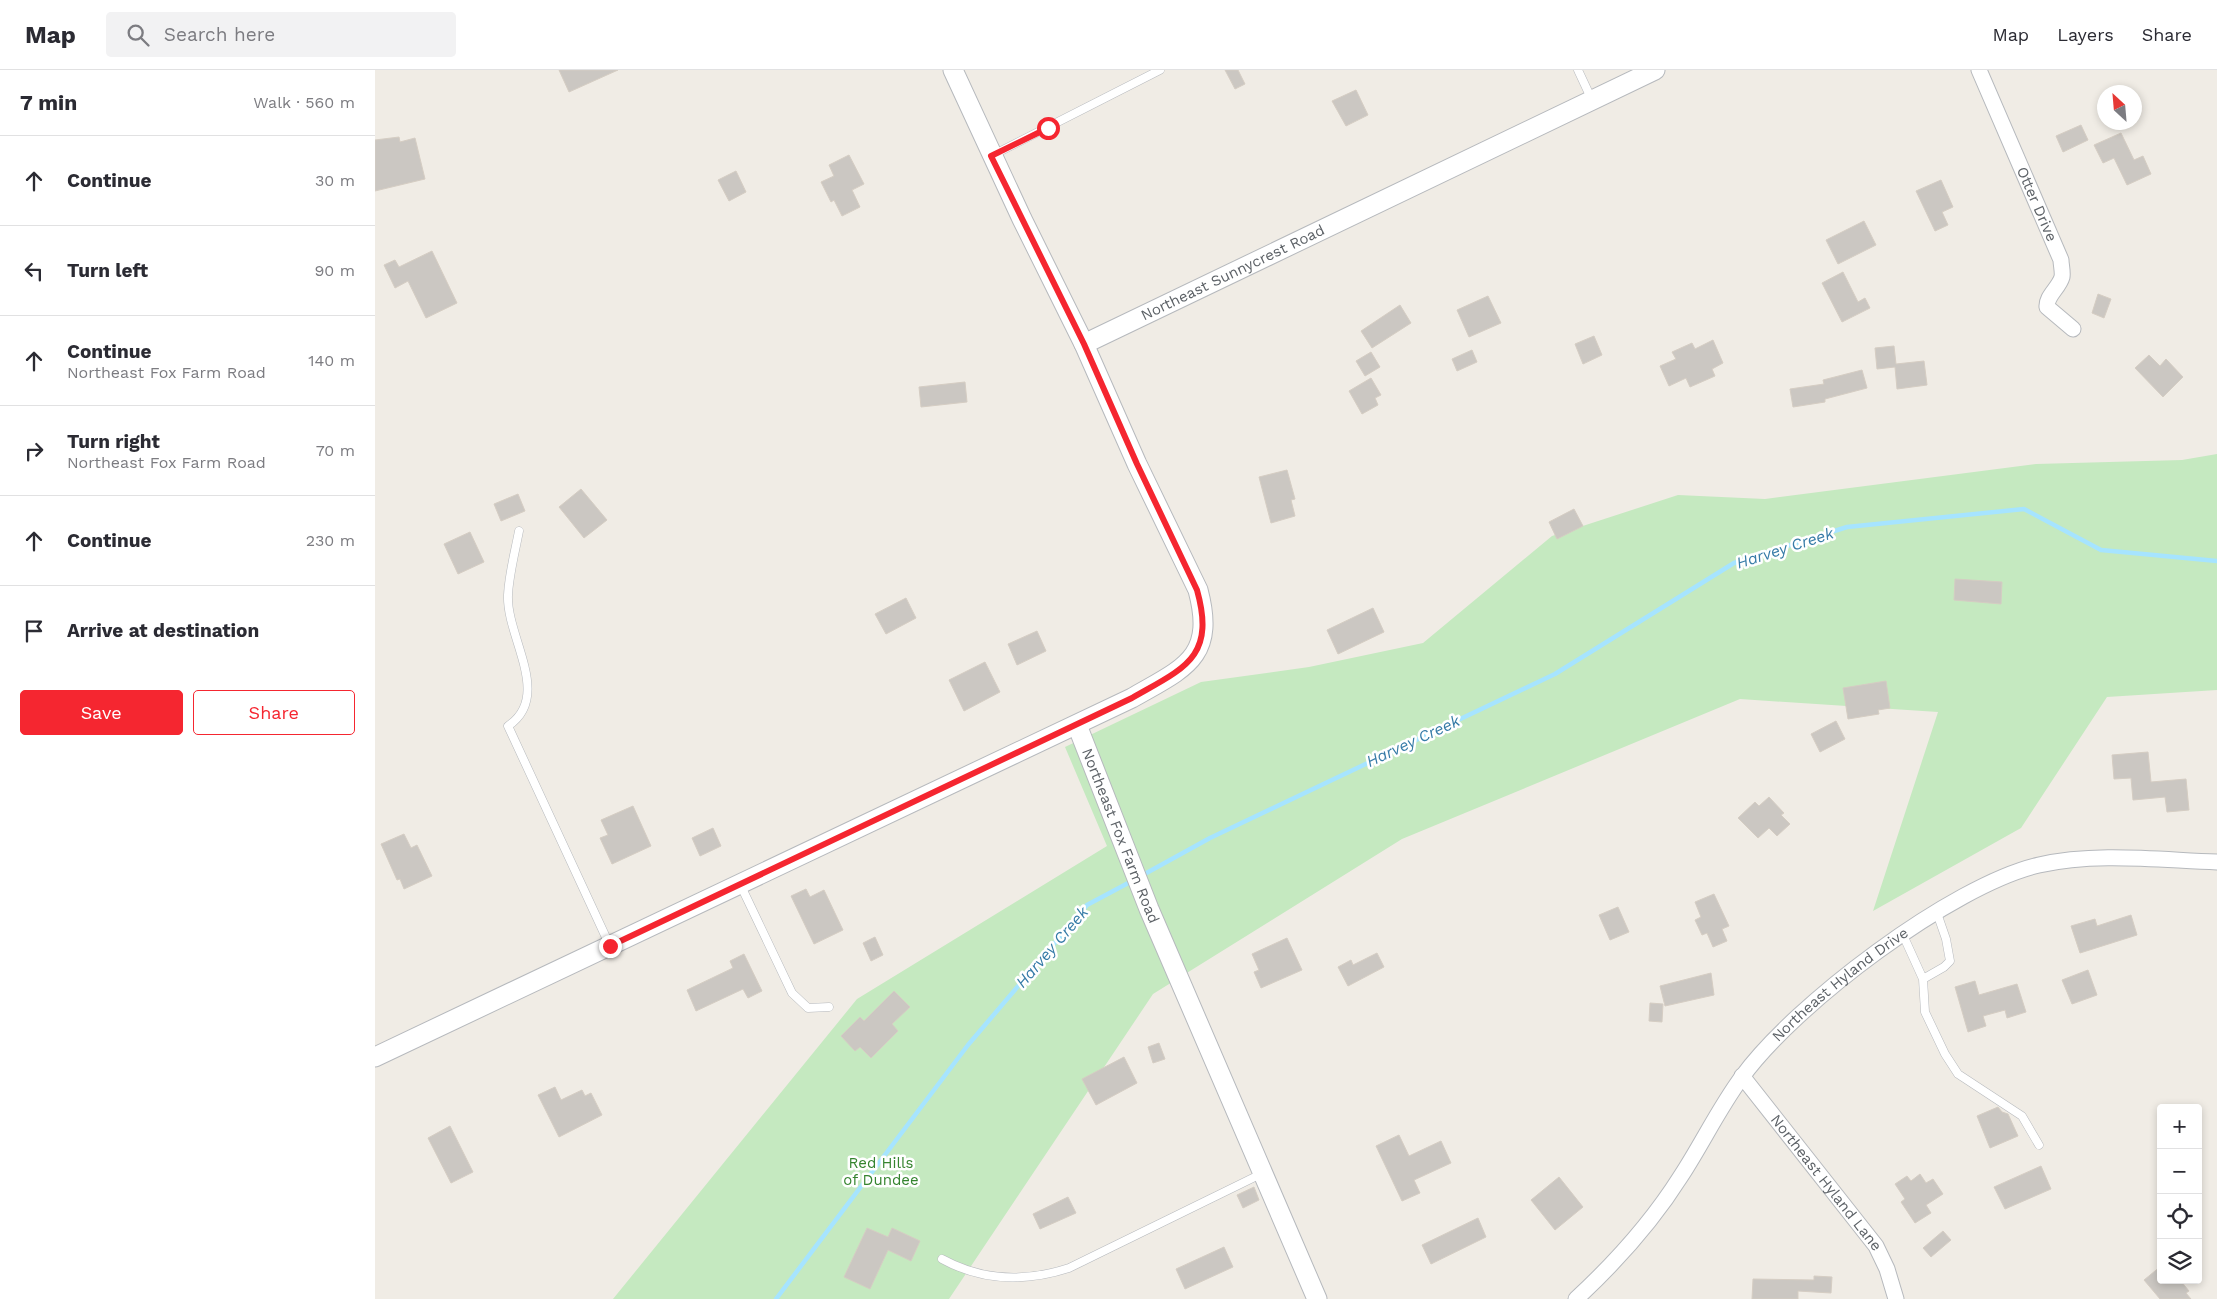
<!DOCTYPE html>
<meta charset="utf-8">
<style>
body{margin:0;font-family:"Work Sans",sans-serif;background:#f2f2f3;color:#2b2b33}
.controls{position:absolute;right:15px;bottom:15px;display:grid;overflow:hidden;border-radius:5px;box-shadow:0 2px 8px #0003}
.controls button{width:45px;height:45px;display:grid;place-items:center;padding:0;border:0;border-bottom:1px solid #e1e1e2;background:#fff;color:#2b2b33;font:25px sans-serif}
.compass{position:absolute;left:1722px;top:15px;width:45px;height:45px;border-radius:50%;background:#fff;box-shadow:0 2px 8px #0003;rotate:334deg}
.stop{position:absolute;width:15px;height:15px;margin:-11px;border:4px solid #f52630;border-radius:50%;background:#fff}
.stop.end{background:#f52630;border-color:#fff;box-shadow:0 1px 5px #0008}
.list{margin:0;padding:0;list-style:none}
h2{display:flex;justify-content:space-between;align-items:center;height:65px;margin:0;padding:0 20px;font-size:21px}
h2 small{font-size:16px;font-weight:400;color:#7c7c81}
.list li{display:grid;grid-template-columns:32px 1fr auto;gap:15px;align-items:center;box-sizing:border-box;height:90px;padding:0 20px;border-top:1px solid #e1e1e2}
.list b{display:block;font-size:19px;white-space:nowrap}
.list p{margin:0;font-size:16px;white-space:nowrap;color:#7c7c81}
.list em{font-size:16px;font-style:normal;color:#7c7c81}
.actions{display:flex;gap:10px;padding:15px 20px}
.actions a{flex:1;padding:11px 0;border:1px solid #f52630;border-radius:5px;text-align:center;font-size:18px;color:#f52630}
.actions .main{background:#f52630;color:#fff}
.icon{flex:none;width:28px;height:28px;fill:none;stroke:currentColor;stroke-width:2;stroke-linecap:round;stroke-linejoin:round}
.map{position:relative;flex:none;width:1842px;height:1229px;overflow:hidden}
header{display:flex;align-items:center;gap:30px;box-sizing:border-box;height:70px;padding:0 25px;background:#fff;border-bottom:1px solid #e1e1e2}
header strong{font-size:24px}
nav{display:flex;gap:28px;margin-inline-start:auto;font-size:18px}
.search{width:350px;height:45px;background:#f2f2f3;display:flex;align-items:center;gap:12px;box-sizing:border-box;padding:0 18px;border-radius:5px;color:#7c7c81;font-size:19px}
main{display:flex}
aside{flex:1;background:#fff}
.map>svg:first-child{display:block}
</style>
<header>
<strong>Map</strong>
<div class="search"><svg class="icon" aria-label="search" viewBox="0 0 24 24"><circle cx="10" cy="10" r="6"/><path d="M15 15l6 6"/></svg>Search here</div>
<nav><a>Map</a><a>Layers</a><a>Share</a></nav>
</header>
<main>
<aside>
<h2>7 min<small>Walk · 560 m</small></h2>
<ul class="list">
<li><svg class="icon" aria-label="ahead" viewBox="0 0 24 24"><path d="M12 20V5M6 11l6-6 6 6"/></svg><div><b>Continue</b></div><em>30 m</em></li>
<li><svg class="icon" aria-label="left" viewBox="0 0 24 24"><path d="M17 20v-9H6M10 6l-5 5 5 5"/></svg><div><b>Turn left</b></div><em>90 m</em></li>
<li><svg class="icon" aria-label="ahead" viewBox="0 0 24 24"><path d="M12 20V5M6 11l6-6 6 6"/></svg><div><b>Continue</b><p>Northeast Fox Farm Road</p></div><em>140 m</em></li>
<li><svg class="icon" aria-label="right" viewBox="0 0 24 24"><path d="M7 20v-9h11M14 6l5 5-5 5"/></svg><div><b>Turn right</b><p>Northeast Fox Farm Road</p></div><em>70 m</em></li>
<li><svg class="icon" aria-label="ahead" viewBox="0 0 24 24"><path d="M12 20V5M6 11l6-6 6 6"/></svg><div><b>Continue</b></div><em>230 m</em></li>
<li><svg class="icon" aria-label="arrive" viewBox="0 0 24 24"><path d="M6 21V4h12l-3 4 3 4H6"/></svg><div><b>Arrive at destination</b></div></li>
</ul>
<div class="actions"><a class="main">Save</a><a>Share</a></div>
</aside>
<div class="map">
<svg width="1842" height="1229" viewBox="0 0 1842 1229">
<rect width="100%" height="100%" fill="#f0ece5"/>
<path fill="#c5e9c0" d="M1842 384V620L1732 627 1646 758 1498 841 1563 642 1365 629 1027 769 778 924 574 1229H238L482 929 732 776 690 677 826 612 934 597 1048 573 1177 466 1303 425 1390 429 1661 394 1807 390Z"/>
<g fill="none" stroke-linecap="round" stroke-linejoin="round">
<path stroke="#a6e4ff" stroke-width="4.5" d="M766 806 835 768 1180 604 1359 493 1472 457 1649 439 1726 480 1842 491
M401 1229 593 975 712 835 757 811"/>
</g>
<path fill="#cbc7c2" stroke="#d5cdc3" d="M184 0H243L194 22Z
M850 0H863L870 14 860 19Z
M981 20 993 45 971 56 957 31Z
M1706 55 1713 70 1688 82 1681 66Z
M1746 63 1759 90 1768 86 1776 104 1752 115 1739 88 1728 93 1719 75Z
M24 67 25 72 40 68 50 109 0 121V70Z
M474 85 489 114 477 120 485 137 467 146 459 130 456 132 446 112 459 106 454 95Z
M361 101 371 122 354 131 343 110Z
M1566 110 1578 137 1567 142 1573 155 1560 161 1541 121Z
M1489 151 1501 175 1463 194 1451 170Z
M57 181 82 233 51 248 33 211 20 218 9 195 20 190 24 197Z
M1468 202 1483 232 1490 228 1495 238 1467 252 1447 213Z
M1723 224 1736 229 1729 248 1717 243Z
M1113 226 1126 253 1094 267 1082 240Z
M1025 235 1036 253 997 278 986 261Z
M1219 266 1227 285 1208 294 1200 274Z
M1338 270 1348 293 1337 299 1340 306 1315 317 1311 308 1294 316 1285 296 1301 289 1297 282 1317 273 1320 279Z
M1519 276 1521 294 1549 291 1552 315 1522 319 1520 297 1502 299 1500 278Z
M1097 280 1102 292 1082 301 1077 289Z
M996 282 1005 297 990 306 981 291Z
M1774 285 1785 296 1791 289 1808 307 1788 327 1760 298Z
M1487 300 1492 318 1450 329V332L1418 337 1415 319 1449 314 1448 310Z
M996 308 1006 325 1000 328 1003 335 987 344 974 321Z
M590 312 592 332 546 337 544 317Z
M912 400 920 429 916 430 920 446 896 453 884 407Z
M206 419 232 450 209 468 184 437Z
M143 424 150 441 126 451 119 434Z
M1199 439 1208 456 1182 469 1174 452Z
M95 462 109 492 83 504 69 474Z
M1580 509 1627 512 1626 534 1579 530Z
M531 528 541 548 511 564 500 544Z
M998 538 1009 562 963 584 952 560Z
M662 561 671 581 642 595 633 574Z
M610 592 625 622 589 641 574 610Z
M1511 611 1515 638 1503 640 1504 644 1473 649 1468 618Z
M1461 651 1470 669 1445 682 1436 664Z
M1773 682 1776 712 1811 709 1814 740 1792 742 1790 727 1758 730 1756 708 1739 709 1737 685Z
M1394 727 1409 743 1406 745 1415 754 1402 766 1394 758 1383 768 1363 748 1380 732 1384 736Z
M258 736 276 776 237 794 225 768 233 765 226 750Z
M338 758 346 776 325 786 317 768Z
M29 764 36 778 42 775 57 806 29 819 25 809 22 810 6 774Z
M431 819 435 827 449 820 468 860 439 874 416 826Z
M1339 824 1354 856 1347 859 1352 871 1338 877 1332 863 1327 865 1320 850 1326 847 1320 832Z
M1243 837 1254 862 1235 870 1224 845Z
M1756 845 1762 865 1705 883 1696 856 1720 849 1722 856Z
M500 867 508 885 496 891 488 873Z
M912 868 927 900 886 918 879 902 884 900 877 884Z
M1002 883 1009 897 973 916 963 897 976 890 978 895Z
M369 884 387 921 373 928 368 919 321 941 312 920 358 898 355 891Z
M1713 900 1722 925 1697 934 1687 910Z
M1336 903 1339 925 1290 936 1285 916Z
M1600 911 1604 925 1642 914 1651 942 1632 948 1630 940 1608 946 1611 956 1593 962 1580 917Z
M519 921 535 937 517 954 523 961 496 988 485 977 480 981 466 966 485 947 489 951Z
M1275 933 1288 934 1287 952 1274 951Z
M784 973 790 989 778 993 773 977Z
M749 987 762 1013 721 1035 707 1009Z
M180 1017 186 1030 207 1020 210 1026 216 1023 227 1045 184 1067 163 1025Z
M1623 1037 1627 1042 1633 1044 1643 1066 1615 1078 1602 1046Z
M75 1056 98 1102 76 1113 53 1068Z
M1024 1065 1034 1086 1066 1071 1076 1093 1039 1110 1045 1123 1027 1131 1001 1076Z
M1666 1096 1676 1119 1630 1139 1619 1117Z
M1545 1104 1551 1113 1558 1109 1568 1124 1551 1135 1556 1143 1540 1153 1526 1132 1530 1129 1520 1114 1532 1106 1536 1111Z
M1184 1107 1208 1137 1180 1160 1156 1130Z
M879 1117 884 1130 868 1138 862 1125Z
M693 1127 701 1143 665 1159 658 1144Z
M1103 1148 1111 1167 1056 1194 1047 1175Z
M492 1158 513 1167 517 1158 545 1171 536 1191 513 1180 495 1219 469 1207Z
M1568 1161 1576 1170 1556 1187 1548 1178Z
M849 1177 858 1197 810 1219 801 1199Z
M1786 1196V1210H1805L1814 1221 1811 1223 1816 1229H1785L1769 1210Z
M1439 1206 1457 1207 1456 1223 1423 1221V1229H1377L1378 1209 1439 1210Z"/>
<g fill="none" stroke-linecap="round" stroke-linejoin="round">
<defs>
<path id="service" d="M1203 0 1217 30
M618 85 785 0
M144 461C140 482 134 504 133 525 131 567 178 626 133 656L235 876
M365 814 417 923 433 938 454 937
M1528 865 1548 909 1550 942 1570 984 1583 1004 1647 1046 1664 1075
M1548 909 1569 897 1575 891 1571 869 1562 843
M567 1189C607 1211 651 1212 694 1198L888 1103"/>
<g id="minor">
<path id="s1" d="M1604 0 1686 190C1686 195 1688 202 1687 207 1684 218 1671 226 1672 237L1698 259"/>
<path id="s2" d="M1367 1006 1501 1176 1512 1199 1521 1229"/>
<path id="s3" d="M1201 1229C1241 1192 1277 1152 1306 1106 1327 1074 1344 1038 1367 1007 1419 935 1577 815 1664 795 1721 782 1784 790 1842 792"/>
</g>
<g id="tertiary">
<path id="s4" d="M709 274 1280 0"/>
<path id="s5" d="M702 655 774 839 942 1229"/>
<path d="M0 987 757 628C809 598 841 588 823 520L762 394 709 274 647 149 578 0"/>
</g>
</defs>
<use href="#service" stroke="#b6b9bd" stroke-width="9"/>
<use href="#minor" stroke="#b6b9bd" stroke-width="17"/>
<use href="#tertiary" stroke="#b6b9bd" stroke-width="21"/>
<use href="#service" stroke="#fff" stroke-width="8"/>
<use href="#minor" stroke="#fff" stroke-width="15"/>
<use href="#tertiary" stroke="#fff" stroke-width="19"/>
</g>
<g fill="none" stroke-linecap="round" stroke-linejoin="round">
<path stroke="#f52630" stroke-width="6" d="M235 876 757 628C809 598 841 588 822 520L762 394 709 274 616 86 673 58"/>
</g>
<g text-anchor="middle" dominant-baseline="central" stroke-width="5" stroke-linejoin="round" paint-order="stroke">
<g font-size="15" fill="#5d6267" stroke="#fff">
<text stroke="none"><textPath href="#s1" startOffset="146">Otter Drive</textPath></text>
<text stroke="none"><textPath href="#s4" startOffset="165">Northeast Sunnycrest Road</textPath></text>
<text stroke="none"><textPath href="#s5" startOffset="119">Northeast Fox Farm Road</textPath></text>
<text stroke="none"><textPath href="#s3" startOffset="414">Northeast Hyland Drive</textPath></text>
<text stroke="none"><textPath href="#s2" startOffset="136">Northeast Hyland Lane</textPath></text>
</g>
<g font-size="15" fill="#35842f" stroke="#fff">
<text x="506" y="1093">Red Hills<tspan x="506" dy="17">of Dundee</tspan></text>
</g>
<g font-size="16" font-style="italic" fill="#367ba7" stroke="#fff">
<text transform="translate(1410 478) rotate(-18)">Harvey Creek</text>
<text transform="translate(1038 671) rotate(-25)">Harvey Creek</text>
<text transform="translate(677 877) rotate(-49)">Harvey Creek</text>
</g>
</g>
</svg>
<div class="controls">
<button>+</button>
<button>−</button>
<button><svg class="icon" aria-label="locate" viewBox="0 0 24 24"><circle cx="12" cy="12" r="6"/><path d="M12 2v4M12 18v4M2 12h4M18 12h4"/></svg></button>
<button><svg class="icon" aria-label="layers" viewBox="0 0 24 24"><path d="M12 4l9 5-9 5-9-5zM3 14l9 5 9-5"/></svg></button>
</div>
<svg class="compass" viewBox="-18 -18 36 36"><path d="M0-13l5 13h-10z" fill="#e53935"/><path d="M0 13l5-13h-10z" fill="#7c7c81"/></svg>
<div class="stop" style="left:673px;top:58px"></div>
<div class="stop end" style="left:235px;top:876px"></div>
</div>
</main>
